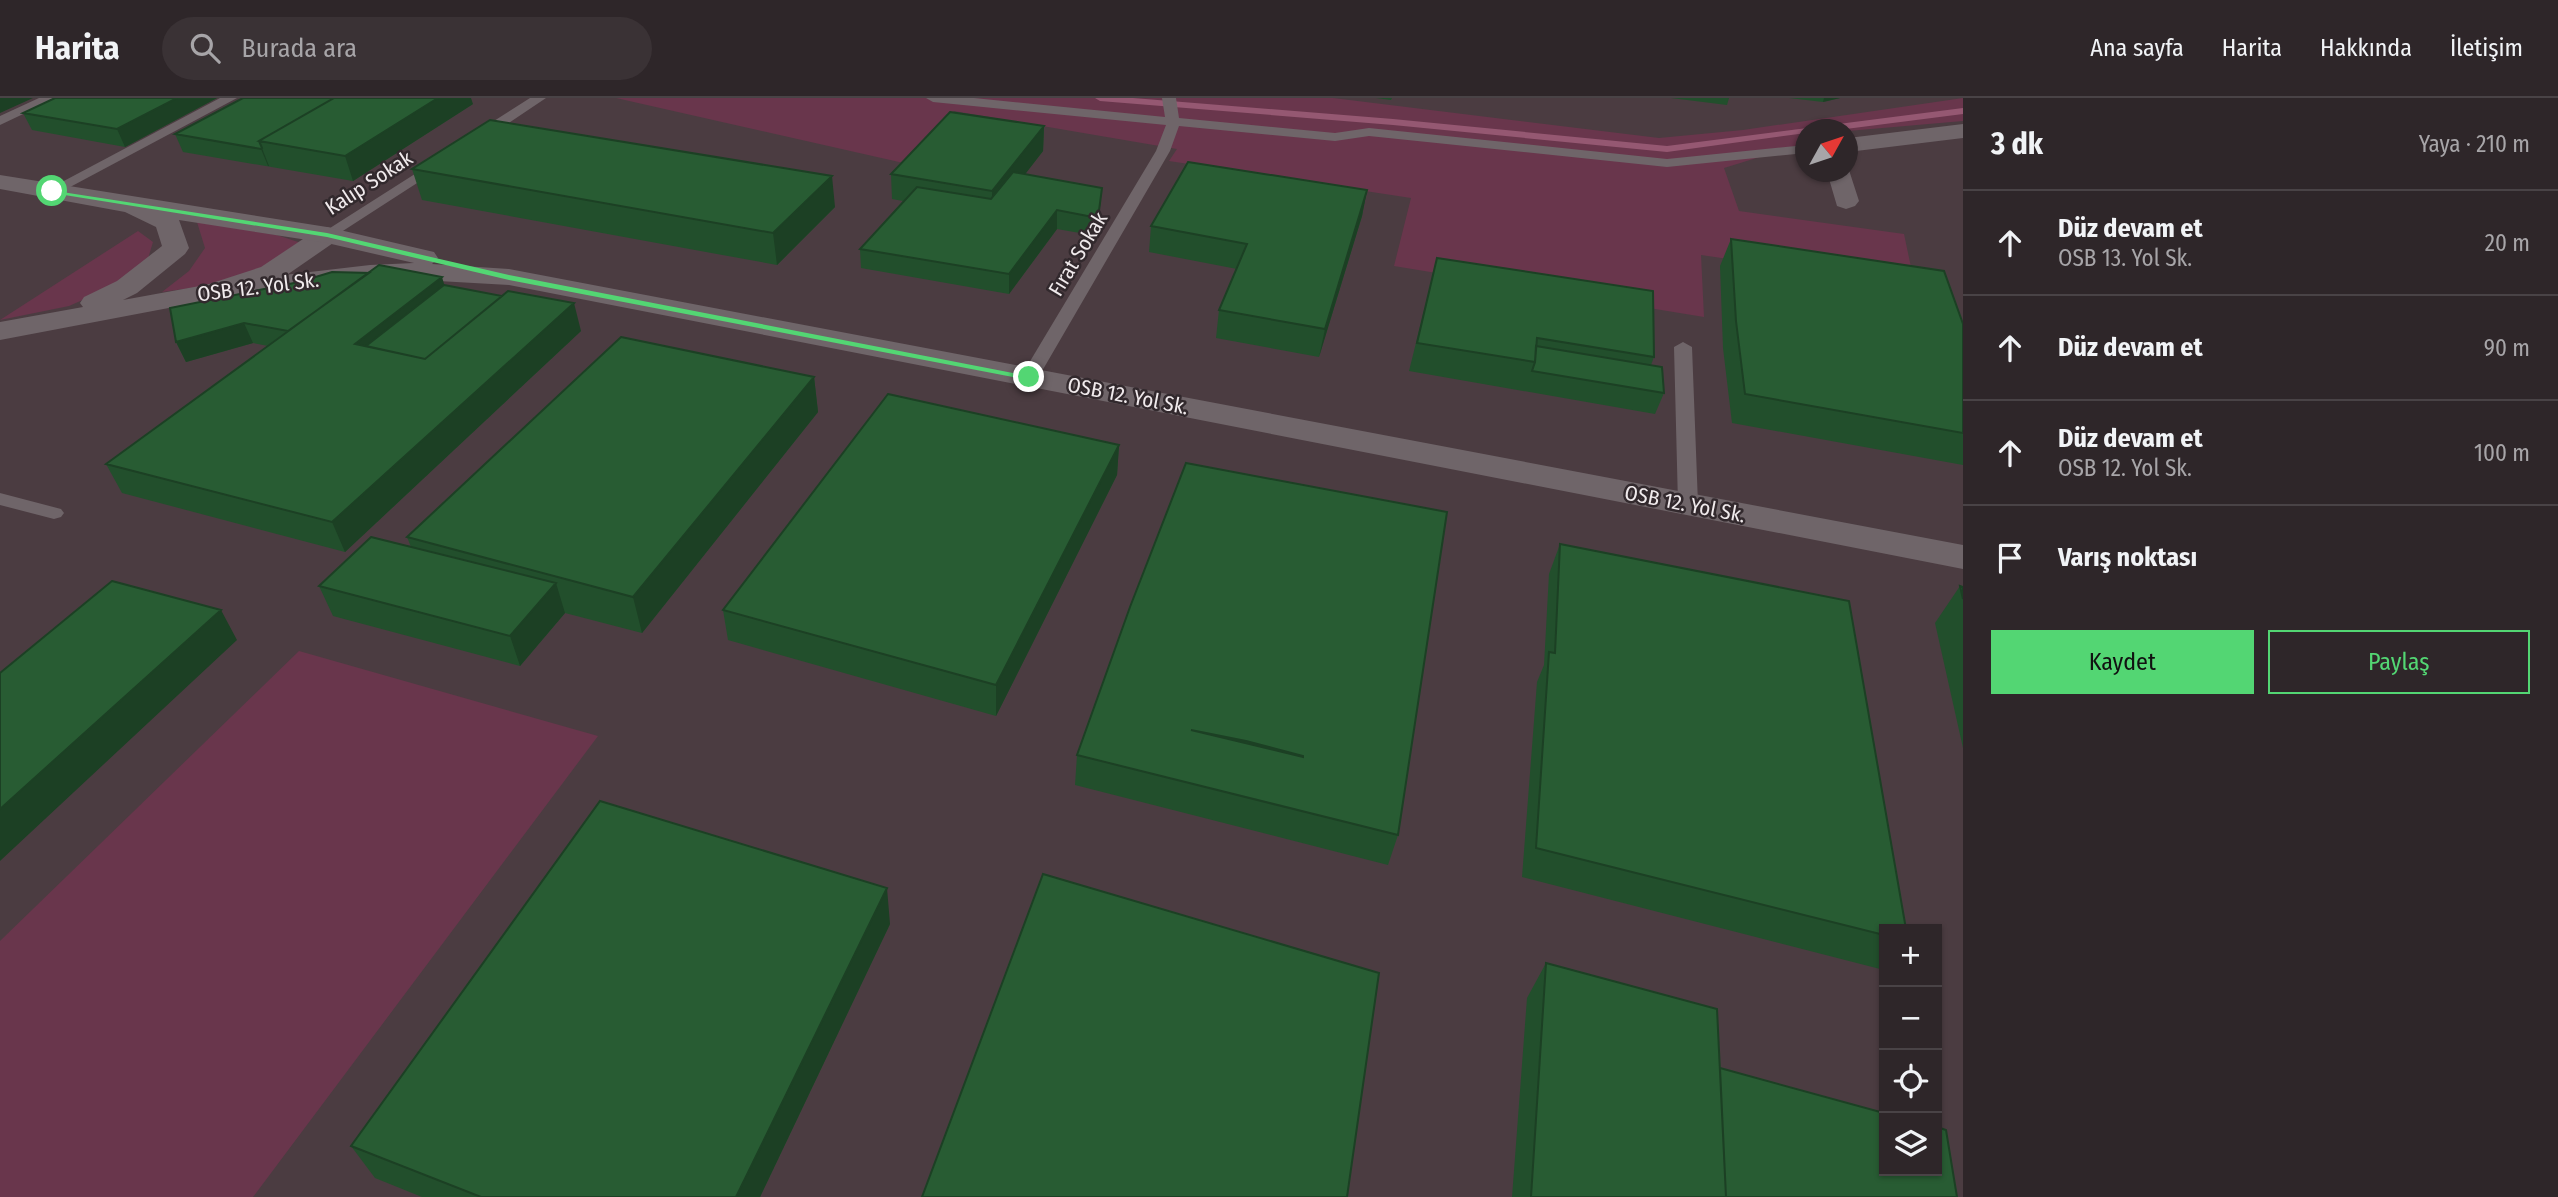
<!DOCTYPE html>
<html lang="tr">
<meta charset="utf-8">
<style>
body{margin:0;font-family:"Fira Sans Condensed",sans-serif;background:#3a3235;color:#f1f3f6}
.controls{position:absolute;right:21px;bottom:21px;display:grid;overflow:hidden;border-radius:0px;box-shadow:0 2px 5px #0004}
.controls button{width:63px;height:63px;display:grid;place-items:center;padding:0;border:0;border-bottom:2px solid #494346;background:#2e2629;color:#f1f3f6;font:35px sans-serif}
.compass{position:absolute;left:1795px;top:21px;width:63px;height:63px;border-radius:50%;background:#2e2629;box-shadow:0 2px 5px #0004;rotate:50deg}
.stop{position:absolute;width:21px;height:21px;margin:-16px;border:5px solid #53d673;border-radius:50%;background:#fff}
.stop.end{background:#53d673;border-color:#fff;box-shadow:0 2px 7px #0008}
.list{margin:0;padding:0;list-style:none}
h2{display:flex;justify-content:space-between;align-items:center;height:91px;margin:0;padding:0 28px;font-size:30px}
h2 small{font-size:23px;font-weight:400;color:#a7a5a8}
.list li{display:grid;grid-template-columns:46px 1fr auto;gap:21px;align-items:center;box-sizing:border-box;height:105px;padding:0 28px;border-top:2px solid #494346}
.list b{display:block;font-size:26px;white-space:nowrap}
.list p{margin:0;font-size:23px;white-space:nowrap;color:#a7a5a8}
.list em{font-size:23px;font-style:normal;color:#a7a5a8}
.actions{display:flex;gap:14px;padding:21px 28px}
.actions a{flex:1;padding:16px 0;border:2px solid #53d673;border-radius:0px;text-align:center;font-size:24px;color:#53d673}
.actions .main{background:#53d673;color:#111}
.icon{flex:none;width:38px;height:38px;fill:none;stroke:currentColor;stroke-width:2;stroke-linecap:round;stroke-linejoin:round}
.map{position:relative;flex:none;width:1963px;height:1099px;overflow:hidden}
header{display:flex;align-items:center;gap:42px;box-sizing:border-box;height:98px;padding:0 35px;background:#2e2629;border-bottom:2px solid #494346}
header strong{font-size:33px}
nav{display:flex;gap:38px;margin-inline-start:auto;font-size:24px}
.search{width:490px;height:63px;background:#3a3235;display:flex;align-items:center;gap:18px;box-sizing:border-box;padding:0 24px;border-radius:38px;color:#a7a5a8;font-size:26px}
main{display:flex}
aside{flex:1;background:#2e2629}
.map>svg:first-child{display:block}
</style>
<header>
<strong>Harita</strong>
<div class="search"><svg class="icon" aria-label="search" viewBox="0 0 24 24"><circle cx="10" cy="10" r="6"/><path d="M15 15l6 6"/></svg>Burada ara</div>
<nav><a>Ana sayfa</a><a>Harita</a><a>Hakkında</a><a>İletişim</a></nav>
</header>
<main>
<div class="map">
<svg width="1963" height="1099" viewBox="0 0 1963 1099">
<rect width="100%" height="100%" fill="#3d3337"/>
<path fill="#4b3c41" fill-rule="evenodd" d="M0 0H1963V1099H0ZM1806 32H1848V74H1806ZM1884 831H1937V1073H1884Z"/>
<path fill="#69364c" d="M616 0H1333L1659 40 1743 32 1963 0V23L1848 33 1806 32 1805 45 1724 70 1739 113 1904 136 1915 188 1701 157 1704 219 1394 168 1411 100 1169 63 1177 51 954 13 908 66Z
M197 124 277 137 301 145 273 168 199 189 162 194 189 173 205 150Z
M138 133 153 144 147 164 105 192 69 208 0 222Z
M299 553 598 638 253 1099H0V843Z"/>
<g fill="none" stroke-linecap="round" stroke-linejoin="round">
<path fill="#955872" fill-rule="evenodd" d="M1095 0H1133L1393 21 1667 48 1963 10V16L1838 32H1806V35L1667 54 1393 27 1100 3Z"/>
<path fill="#6f6569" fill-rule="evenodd" d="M39 0H57L0 27V18Z
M220 0H237L57 96 52 97 45 93Z
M530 0H546L482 43H472V37Z
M926 0H974L1165 19 1162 0H1176L1179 20 1335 35 1369 30 1667 61 1806 47V55L1667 69 1369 38 1335 43 1179 28 1170 53 1038 280 1029 285 1020 280 1156 53 1166 27 933 4Z
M440 60 447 64 445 67 332 140H322L319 137Z
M1683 244 1692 249 1698 406 1695 410H1681L1678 406 1674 249Z
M0 395 61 411 64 415 61 419 54 421 0 407Z"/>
<path fill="#6f6569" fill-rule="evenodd" d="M1963 26V40L1848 54V40Z
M1848 69 1859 103 1855 108 1846 111 1837 108 1827 74H1848Z
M327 129 336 131 340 137 336 143 281 181 216 201 206 199 202 193 206 187 261 169 318 131Z"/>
<path fill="#6f6569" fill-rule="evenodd" d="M0 77 327 129 434 154 438 160 432 166 509 171 1963 447V471L509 187 403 181 370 183 216 201 0 242V224L83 209 80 205 84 199 117 183 162 148 156 129 125 114 0 91ZM179 122 327 145 414 165 370 167 216 185 123 202 137 195 185 156 189 150Z"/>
</g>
<path fill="#224f2c" d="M55 0H217L125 49 32 32 23 15Z
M1376 0H1392L1391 2Z
M1671 0H1729L1727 7Z
M1789 0H1840L1823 4Z
M473 6 353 83 183 54 175 36Z
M1044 28 1043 53 1025 76 1100 109 1097 138 1057 131 1009 196 861 170 860 151 903 103 892 101 891 76Z
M412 71 835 109 777 167 422 102Z
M1367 92 1362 118 1319 259 1216 240 1219 212 1237 171 1149 154 1151 128Z
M1731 141 1963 226V367L1732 325 1723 250 1720 168Z
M1437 160 1654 259 1651 267 1664 295 1655 316 1409 273Z
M444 187 581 233 345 454 122 395 106 366 268 248 253 245 186 264 176 244 170 210Z
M814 279 818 314 642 535 565 515 520 568 333 518 319 488 411 449 407 439Z
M1119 347 1117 377 996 618 728 542 723 512Z
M1560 446 1884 831V872L1522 779 1537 584 1544 567 1549 476Z
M1960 488 1963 489V650L1935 525Z
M1130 509 1398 737 1388 767 1075 687 1077 657Z
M890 826 760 1099H422L375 1080 351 1048Z
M1546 865 1720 970 1957 1099H1512L1527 900Z"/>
<path fill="#1c4024" d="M0 0H33L0 15Z
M177 0H217L125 49 117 31Z
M438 0H471L473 6 353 83 345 58Z
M1824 0H1840L1823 4Z
M1044 28 1043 53 992 119V93Z
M262 50 269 68H268L261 51Z
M832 78 835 109 777 167 773 135Z
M1102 90 1100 109 1097 138 1098 120Z
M1367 92 1362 118 1319 259 1325 231Z
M1057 112V131L1009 196V176Z
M442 179 450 206 384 259 355 246Z
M574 205 581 233 345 454 332 424Z
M244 225 253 245 186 264 176 244Z
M814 279 818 314 642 535 633 499Z
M1119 347 1117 377 996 618V587Z
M556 485 565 515 520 568 510 538Z
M221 512 237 542 0 763V711Z
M887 790 890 826 760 1099H736Z"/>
<path fill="#285c33" stroke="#1c4024" stroke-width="2" fill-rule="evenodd" d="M55 0H177L117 31 23 15Z
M243 0H334L259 43 262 50 261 51 175 36Z
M334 0H438L345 58 259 43Z
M950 14 1044 28 992 93 891 76Z
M490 22 832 78 773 135 412 71Z
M1188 64 1367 92 1325 231 1219 212 1247 146 1151 128Z
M1013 74 1102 90 1098 120 1057 112 1009 176 860 151 917 89 991 101Z
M1731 141 1944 173 1963 226V335L1745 296 1736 223Z
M1437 160 1653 193 1654 259 1537 240 1535 264 1417 245Z
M379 167 442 179 355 246 425 261 508 193 574 205 332 424 106 366Z
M332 174 369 175 288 233 244 225 176 244 170 210 299 184Z
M444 187 502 198 425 261 366 248Z
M621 239 814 279 633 499 407 439Z
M1536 248 1662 269 1664 295 1532 273 1535 264Z
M888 296 1119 347 996 587 723 512Z
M1186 365 1447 414 1398 737 1077 657 1130 509ZM1191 632 1246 643 1303 658V659Z
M371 439 556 485 510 538 319 488Z
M1560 446 1849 503 1906 831H1884V837L1536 750 1549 554 1555 555Z
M112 483 221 512 0 711V575Z
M1960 488 1963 489V501Z
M600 703 887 790 736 1099H481L351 1048Z
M1043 776 1379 875 1347 1099H922Z
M1546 865 1717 911 1726 1099H1531Z
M1720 970 1884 1015V1073H1937V1029L1946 1032 1957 1099H1726Z"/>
<path fill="#53d673" d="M49 92 327 135 509 177 1034 279 1029 282 509 182 327 139 52 95Z"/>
<g text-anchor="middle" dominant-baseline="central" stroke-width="5" stroke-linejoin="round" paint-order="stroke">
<g font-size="21" fill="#f0eaec" stroke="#32292d">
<text transform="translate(369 85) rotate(-33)">Kalıp Sokak</text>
<text transform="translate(1078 156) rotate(-59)">Fırat Sokak</text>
<text transform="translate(258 189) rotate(-7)">OSB 12. Yol Sk.</text>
<text transform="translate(1128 298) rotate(11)">OSB 12. Yol Sk.</text>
<text transform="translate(1685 406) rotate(11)">OSB 12. Yol Sk.</text>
</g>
</g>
</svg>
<div class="controls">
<button>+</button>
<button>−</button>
<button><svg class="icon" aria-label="locate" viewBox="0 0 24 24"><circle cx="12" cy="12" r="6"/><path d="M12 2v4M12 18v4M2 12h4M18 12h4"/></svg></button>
<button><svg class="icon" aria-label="layers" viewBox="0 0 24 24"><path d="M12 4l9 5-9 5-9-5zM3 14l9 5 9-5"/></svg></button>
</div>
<svg class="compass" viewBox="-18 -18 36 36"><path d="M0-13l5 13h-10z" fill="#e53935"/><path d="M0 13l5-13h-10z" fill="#a7a5a8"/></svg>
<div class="stop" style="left:52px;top:93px"></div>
<div class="stop end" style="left:1029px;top:279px"></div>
</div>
<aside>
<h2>3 dk<small>Yaya · 210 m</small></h2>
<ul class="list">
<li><svg class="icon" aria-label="ahead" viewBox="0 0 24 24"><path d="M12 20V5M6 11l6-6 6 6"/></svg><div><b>Düz devam et</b><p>OSB 13. Yol Sk.</p></div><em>20 m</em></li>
<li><svg class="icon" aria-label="ahead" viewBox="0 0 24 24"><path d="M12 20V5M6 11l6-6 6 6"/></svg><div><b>Düz devam et</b></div><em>90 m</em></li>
<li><svg class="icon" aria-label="ahead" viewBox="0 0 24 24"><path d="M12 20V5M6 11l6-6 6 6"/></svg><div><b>Düz devam et</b><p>OSB 12. Yol Sk.</p></div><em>100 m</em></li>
<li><svg class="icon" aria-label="arrive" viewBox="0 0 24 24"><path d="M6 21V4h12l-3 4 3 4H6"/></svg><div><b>Varış noktası</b></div></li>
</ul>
<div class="actions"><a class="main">Kaydet</a><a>Paylaş</a></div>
</aside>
</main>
